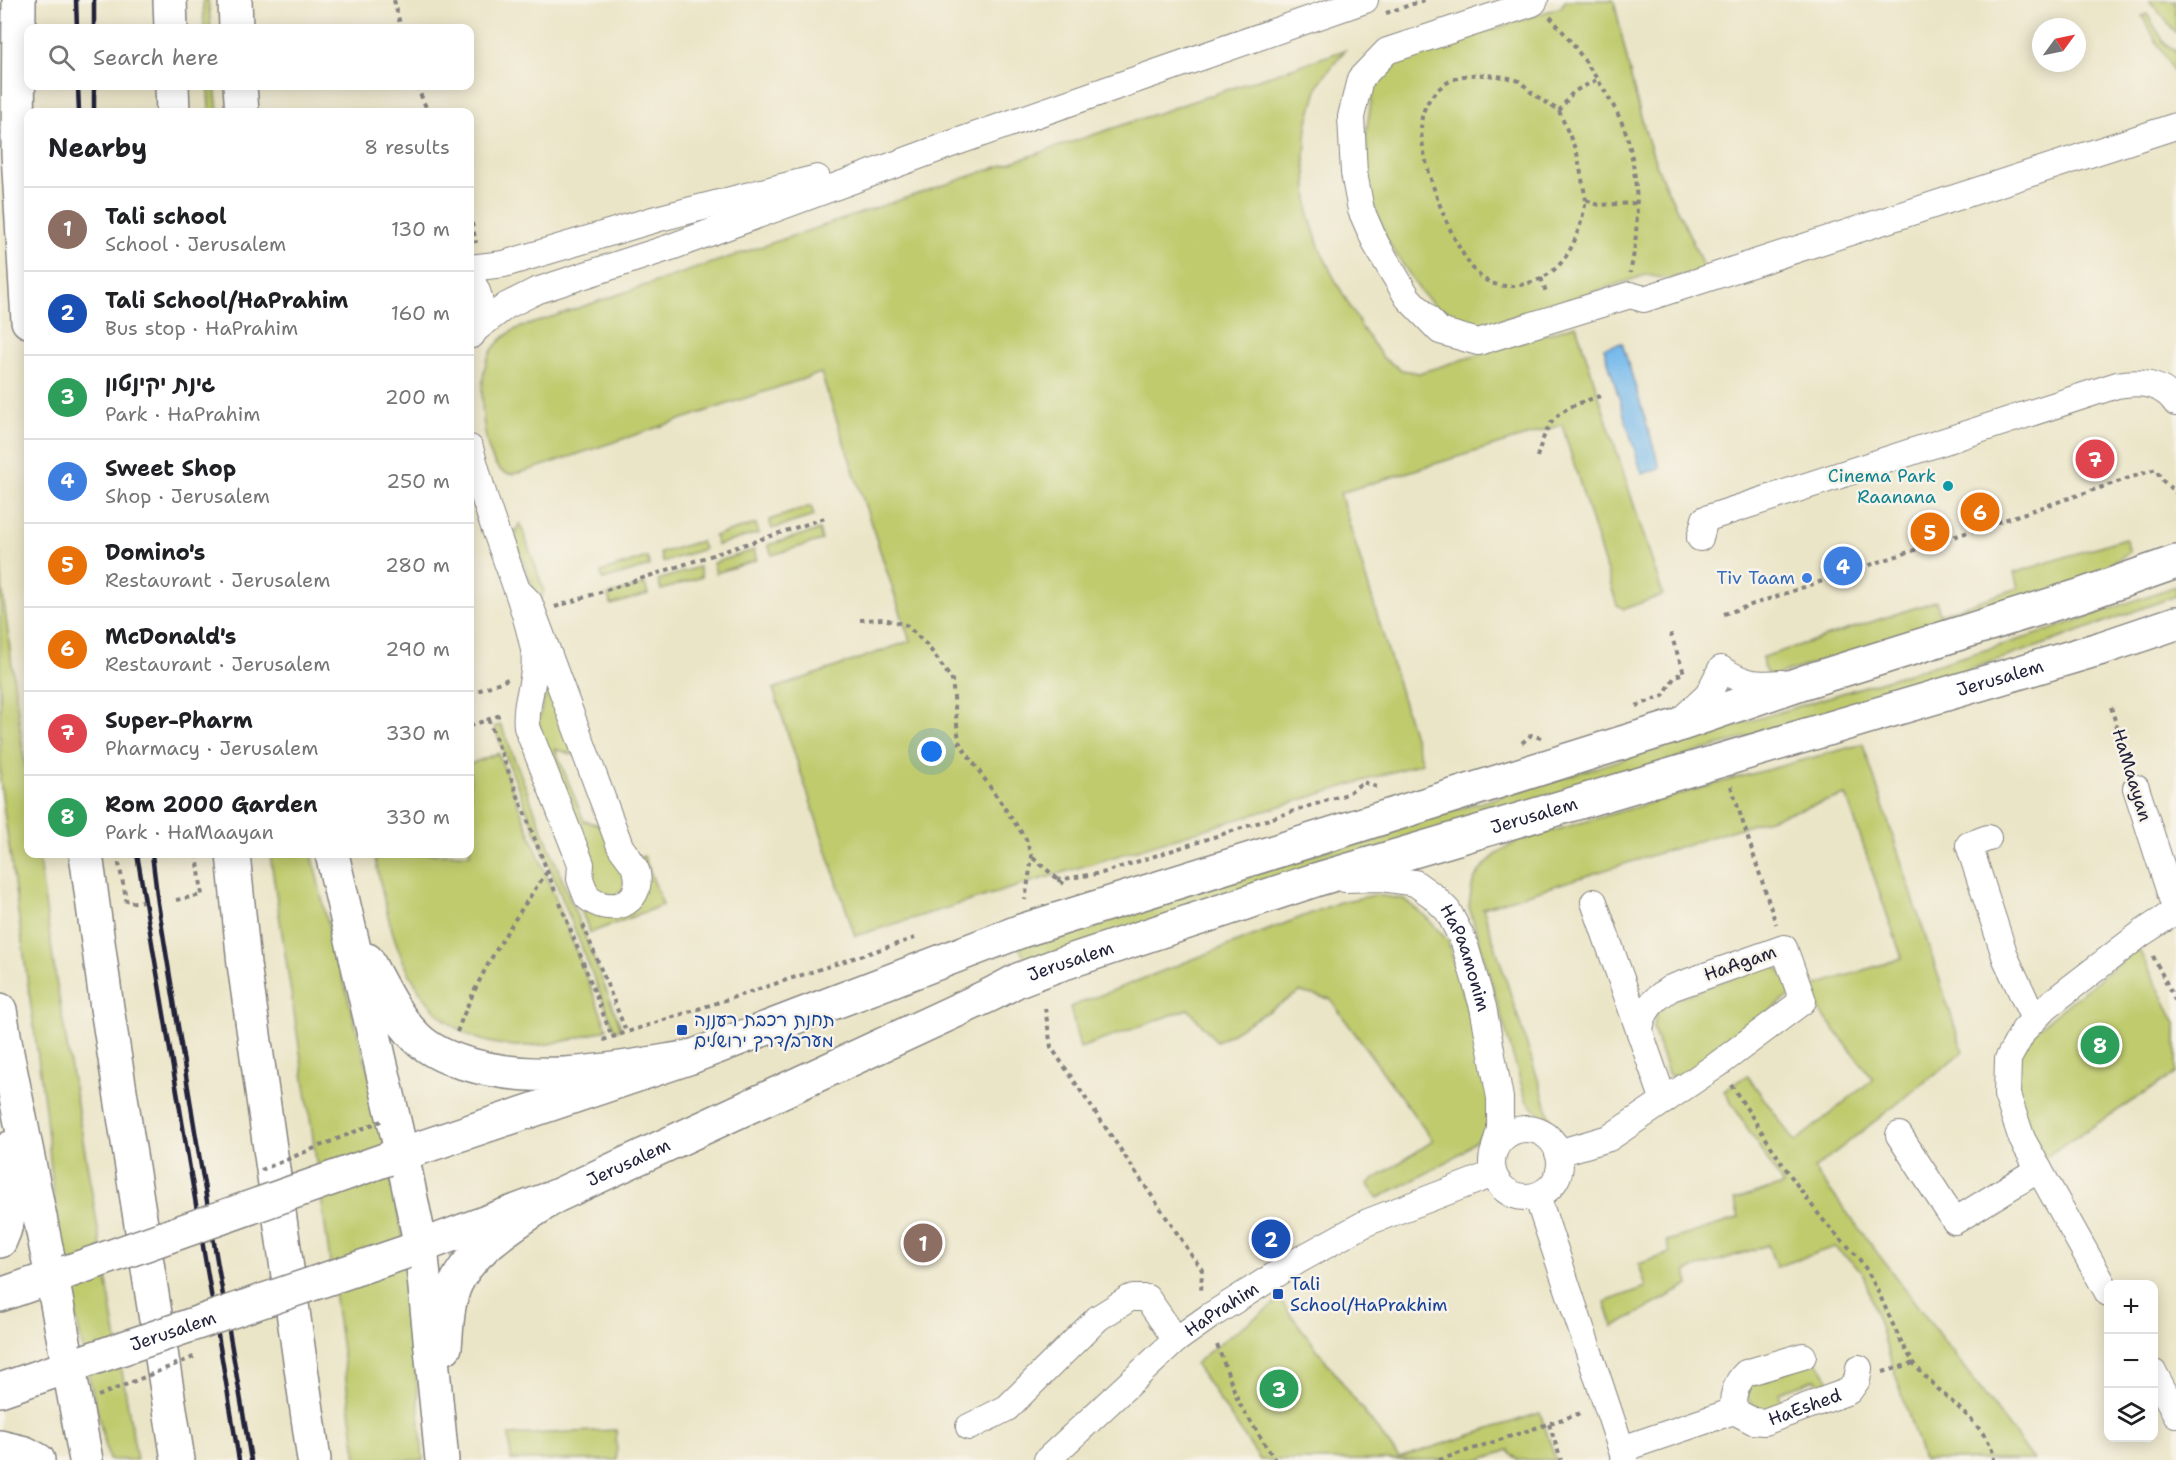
<!DOCTYPE html>
<meta charset="utf-8">
<style>
body{margin:0;font-family:"Shantell Sans","Playpen Sans Hebrew",sans-serif;background:#f6f6f6;color:#202124}
.controls{position:absolute;right:18px;bottom:18px;display:grid;overflow:hidden;border-radius:12px;box-shadow:0 3px 15px #0003}
.controls button{width:54px;height:54px;display:grid;place-items:center;padding:0;border:0;border-bottom:2px solid #e0e0e0;background:#fff;color:#202124;font:30px sans-serif}
.compass{position:absolute;left:2032px;top:18px;width:54px;height:54px;border-radius:50%;background:#fff;box-shadow:0 3px 15px #0003;rotate:57deg}
.you{position:absolute;left:932px;top:752px;width:21px;height:21px;margin:-15px;border:4px solid #fff;border-radius:50%;background:#1a73e8;box-shadow:0 0 0 9px #1a73e833}
.badge{display:grid;place-items:center;width:39px;height:39px;border-radius:50%;background:#ea580c;color:#fff;font-size:20px;font-weight:700}
.pin{position:absolute;translate:-50% -50%;border:3px solid #fff;box-shadow:0 2px 6px #0006}
.list{margin:0;padding:0;list-style:none}
h2{display:flex;justify-content:space-between;align-items:center;height:78px;margin:0;padding:0 24px;font-size:26px}
h2 small{font-size:20px;font-weight:400;color:#757577}
.list li{display:grid;grid-template-columns:39px 1fr auto;gap:18px;align-items:center;box-sizing:border-box;height:84px;padding:0 24px;border-top:2px solid #e0e0e0}
.list b{display:block;font-size:22px;white-space:nowrap}
.list p{margin:0;font-size:20px;white-space:nowrap;color:#757577}
.list em{font-size:20px;font-style:normal;color:#757577}
.icon{flex:none;width:33px;height:33px;fill:none;stroke:currentColor;stroke-width:2;stroke-linecap:round;stroke-linejoin:round}
.map{position:relative;flex:none;width:2176px;height:1460px;overflow:hidden}
.search{position:absolute;background:#fff;box-shadow:0 3px 15px #0003;left:24px;top:24px;width:450px;height:66px;display:flex;align-items:center;gap:15px;box-sizing:border-box;padding:0 21px;border-radius:12px;color:#757577;font-size:22px}
.panel{position:absolute;background:#fff;box-shadow:0 3px 15px #0003;left:24px;top:108px;width:450px;height:750px;border-radius:12px}
.map>svg:first-child{display:block}
</style>
<div class="map">
<svg width="2176" height="1460" viewBox="0 0 2176 1460">
<rect width="100%" height="100%" fill="#f7f3e8"/>
<filter id="ink" filterUnits="userSpaceOnUse"><feTurbulence type="fractalNoise" baseFrequency=".0167" numOctaves="2"/><feDisplacementMap in="SourceGraphic" scale="12" xChannelSelector="R" yChannelSelector="G"/><feConvolveMatrix kernelMatrix="1 2 1 2 8 2 1 2 1" color-interpolation-filters="sRGB"/></filter>
<filter id="wash" filterUnits="userSpaceOnUse"><feTurbulence type="fractalNoise" baseFrequency=".008" numOctaves="4" result="noise"/><feDisplacementMap in="SourceGraphic" scale="24" xChannelSelector="R" yChannelSelector="G"/><feGaussianBlur stdDeviation="1.35" result="paint"/><feColorMatrix in="noise" values="0 0 0 0 0 0 0 0 0 0 0 0 0 0 0 0 0 1.4 0 .05"/><feComposite in="paint" operator="in"/></filter>
<g filter="url(#wash)">
<rect width="100%" height="100%" fill="#ebe5c7"/>
<path fill="#bfcb6d" stroke="#707654" stroke-width="1.5" d="M203 0H208L211 28H204Z
M1566 0H1614C1626 54 1636 108 1655 161 1669 198 1691 232 1704 270L1668 279 1646 275 1478 328 1448 319 1421 292 1388 242 1374 208 1368 176 1366 133 1374 84 1393 62 1561 7Z
M2149 0H2176V33Z
M2147 14 2165 44 2176 51V76L2142 16Z
M1345 50 1319 83 1307 125 1305 158 1309 216 1320 249 1332 274 1362 328 1384 359 1402 370 1419 373 1576 325 1663 595 1624 609 1617 605 1562 425 1340 493 1422 763 855 936 773 689 910 641 821 373 533 469C524 471 514 476 505 473 481 464 478 385 486 363 491 347 502 337 516 329Z
M208 86H215L218 112H209Z
M811 506 814 516 772 529 769 520Z
M520 523 544 591 539 603 515 540 516 530Z
M756 524 759 533 717 545 714 536Z
M819 530 822 540 772 555 768 545Z
M2125 538 2130 552 2081 583 1770 677 1763 667V657L1936 601 1940 614 2018 588 2014 573Z
M701 541 704 549 663 562 660 553Z
M754 550 757 560 716 573 713 563Z
M0 553 2 587 28 790V854H38L57 986 137 1460H109L85 1361 56 1219 45 1108 0 781Z
M647 557 650 566 603 580 601 572Z
M699 567 702 577 661 590 658 580Z
M645 584 648 594 611 605 608 595Z
M2176 586V596L2042 645 1935 681 1610 778 1027 963 1019 947 1432 817 2038 634Z
M547 687 575 755 555 749 584 821 604 826 629 882 616 895 597 892 538 723Z
M501 725 621 1028 615 1031 494 727Z
M1863 744 1963 1052 1814 1169 2034 1460H1923L1862 1271 1834 1247 1776 1267 1768 1245 1686 1271 1689 1285 1613 1327 1605 1302 1646 1287 1639 1264 1670 1253 1667 1241 1739 1218 1734 1200 1783 1185 1724 1091 1747 1075 1795 1142 1873 1079 1819 1010 1811 987 1902 958 1846 795 1483 908 1552 1123 1538 1113 1526 1100 1469 907C1470 899 1471 890 1473 883 1481 864 1501 850 1518 841L1729 780Z
M498 753 607 1029C518 1060 445 1055 403 960 388 927 382 889 374 854H470V764Z
M270 854H312L326 917 374 1092 406 1252 423 1460H357L313 1138Z
M644 856 663 905 590 933 571 884 613 914 636 859Z
M1375 895 1403 899 1426 917 1448 941 1492 1095C1493 1102 1495 1112 1492 1118 1481 1152 1409 1181 1378 1198L1367 1184 1433 1141 1330 999 1300 992 1217 1042 1188 1009 1080 1048 1070 1007 1340 902Z
M2138 948 2176 1023V1073L2045 1157 2032 1133 2017 1097V1057L2032 1033Z
M1768 964C1784 968 1786 981 1791 995L1681 1079 1674 1078 1668 1073 1653 1028 1658 1006Z
M1280 1300 1399 1458 1540 1413 1556 1460H1517L1509 1450 1479 1460H1260L1195 1364 1217 1345Z
M1816 1362C1826 1369 1829 1377 1828 1388L1821 1393 1816 1379 1779 1392 1782 1406 1775 1410H1755L1746 1395 1749 1384 1808 1363Z
M616 1430 617 1460H511L509 1435Z"/>
<path fill="#76baec" stroke="#4c6e94" stroke-width="1.5" d="M1622 343 1660 468 1642 474 1604 348Z"/>
</g>
<g filter="url(#ink)">
<g fill="none" stroke-linecap="round" stroke-linejoin="round">
<defs>
<g id="minor">
<path d="M1535 0 1533 3 1387 51 1360 79 1351 117 1354 173 1361 210 1376 244 1408 298 1440 331 1478 342 1630 295 1644 299 2176 126"/>
<path d="M470 268 504 264 656 219 817 178"/>
<path d="M470 279C482 295 485 317 472 335"/>
<path d="M476 329 506 306 536 291 671 247 951 144 1365 0"/>
<path d="M470 448C477 471 483 495 491 518 506 562 525 604 534 650 538 677 524 701 527 727L581 864 580 879 587 897C609 916 643 905 637 873 634 862 625 855 620 846L529 602 519 592"/>
<path d="M1700 538 1705 519 2117 385C2139 381 2163 383 2176 403"/>
<path d="M1678 723 1708 695 1721 669C1745 684 1755 685 1782 683"/>
<path d="M2136 788 2176 911"/>
<path d="M1988 838 1969 845 2006 959 2034 1019"/>
<path id="s1" d="M1345 879 1381 878 1415 883 1433 896 1448 911 1464 942 1483 1007 1500 1098V1129L1495 1147"/>
<path d="M1594 902 1664 1101"/>
<circle cx="1526" cy="1163" r="34"/>
<path d="M1899 1135 1955 1221 2039 1169"/>
<path d="M1558 1153 1609 1138 1717 1065 1803 1001 1784 948 1671 988C1654 999 1641 1011 1640 1032"/>
<path d="M1537 1196 1625 1460"/>
<path d="M2108 1293 2022 1139 2007 1095 2008 1059 2024 1030 2046 1007 2142 933 2176 911"/>
<path d="M2154 1373 2176 1414"/>
<path d="M1734 1411C1731 1398 1736 1382 1746 1373L1803 1356"/>
<path d="M969 1427 1007 1408 1098 1318 1130 1298H1147L1176 1340"/>
<path id="s2" d="M1622 1449 1734 1411 1753 1421 1764 1422 1849 1391 1857 1380 1859 1368"/>
<path id="s3" d="M1047 1460 1176 1340 1210 1316 1299 1260 1368 1222 1493 1174"/>
</g>
<g id="major">
<path d="M387 1159 691 1057 1021 931 1673 727 1804 682 2082 595 2176 562"/>
<path id="s4" d="M406 1252 554 1197 992 994 1018 980 1052 967 1315 880 2102 648 2176 623"/>
<path d="M0 1295 67 1272"/>
<path d="M0 1390 85 1361"/>
</g>
<path id="highway" d="M19 0 18 153 28 321
M170 0 171 28
M235 0 236 28
M172 86 173 112
M240 86 242 112
M86 854 107 1008 178 1460
M233 854 244 964 314 1460
M332 854 402 1155 421 1247 442 1460
M367 960C381 986 395 1016 416 1037 429 1050 447 1058 464 1063 539 1086 615 1069 691 1057
M0 1010 7 1053 52 1277 86 1460
M0 1241C14 1212 12 1179 10 1148
M445 1347C447 1326 447 1302 456 1283 474 1246 522 1219 554 1197
M0 1447 25 1453 38 1460"/>
</defs>
<use href="#minor" stroke="#868481" stroke-width="28"/>
<use href="#major" stroke="#868481" stroke-width="36"/>
<use href="#highway" stroke="#868481" stroke-width="36"/>
<path stroke="#868481" stroke-width="4" stroke-dasharray="4.5 4.5" stroke-linecap="butt" d="M394 0 401 28
M1386 13 1425 0
M1550 17C1573 41 1618 105 1627 136 1639 179 1640 231 1630 273
M1596 80 1573 92 1559 111C1550 105 1541 99 1532 93 1528 90 1524 84 1519 81 1507 76 1482 74 1469 75 1447 78 1427 94 1422 117 1415 152 1452 248 1477 273 1492 289 1513 288 1532 282 1568 271 1580 233 1586 200L1599 205 1637 203
M417 86 428 112
M1559 111 1577 153 1586 200
M470 214 476 243
M1541 278 1547 295
M1537 457C1549 415 1559 409 1600 396
M555 607 825 518
M1724 614 2156 469 2161 479 2176 493
M860 620 884 619 906 625 928 646 952 680 959 742 1026 839 1032 858 1025 900
M470 694 508 679
M1636 706 1663 696 1675 676 1684 673 1670 632
M2111 707 2129 767
M488 719 555 891
M470 726 503 714
M1522 743 1531 735 1541 738
M1731 786 1776 924
M117 854 127 903 145 901
M1033 858 1066 886
M1057 880 1102 873 1347 794 1363 782 1380 788
M176 900 202 895 197 854
M560 903 612 1037
M583 925 626 1031
M2153 956 2176 1002
M1045 1008 1051 1047 1202 1270 1201 1292
M457 1032C478 974 512 922 547 872
M603 1040 915 938
M1731 1085C1761 1129 1788 1176 1821 1217 1835 1236 1854 1249 1866 1269 1884 1299 1894 1334 1914 1363 1934 1393 1992 1425 1994 1460
M1217 1345 1239 1403 1275 1460
M1883 1372 1914 1363
M1549 1424 1561 1460
M1439 1460 1581 1413"/>
<use href="#minor" stroke="#fff" stroke-width="26"/>
<use href="#major" stroke="#fff" stroke-width="33"/>
<use href="#highway" stroke="#fff" stroke-width="33"/>
<path stroke="#22223b" stroke-width="4.5" d="M76 0 77 28
M94 28V0
M78 86 79 112
M94 86V112
M137 854 239 1460
M152 854 158 903 195 1131 251 1460"/>
<defs>
<g id="major-bridge">
<path d="M67 1272 387 1159"/>
<path id="s5" d="M85 1361 406 1252"/>
</g>
</defs>
<use href="#major-bridge" stroke="#868481" stroke-width="36" stroke-linecap="butt"/>
<path stroke="#868481" stroke-width="4" stroke-dasharray="4.5 4.5" stroke-linecap="butt" d="M261 1170 381 1121
M98 1396 196 1356"/>
<use href="#major-bridge" stroke="#fff" stroke-width="33"/>
</g>
</g>
<circle fill="#0f9aa8" stroke="#f7f3e8" stroke-width="2" cx="1948" cy="486" r="6"/>
<circle fill="#3f7fe0" stroke="#f7f3e8" stroke-width="2" cx="1807" cy="578" r="6"/>
<g fill="#1a4fb4" stroke="#f7f3e8" stroke-width="2">
<rect x="676" y="1024" width="12" height="12" rx="3"/>
<rect x="1272" y="1288" width="12" height="12" rx="3"/>
</g>
<g text-anchor="middle" dominant-baseline="central" stroke-width="5" stroke-linejoin="round" paint-order="stroke">
<g font-size="18" fill="#0d838f" stroke="#f7f3e8" text-anchor="end">
<text x="1936" y="476">Cinema Park<tspan x="1936" dy="21">Raanana</tspan></text>
</g>
<g font-size="18" fill="#366cbe" stroke="#f7f3e8" text-anchor="end">
<text x="1795" y="578">Tiv Taam</text>
</g>
<g font-size="18" fill="#22223b" stroke="#f7f3e8">
<text stroke="none"><textPath href="#s4" startOffset="1698">Jerusalem</textPath></text>
<text transform="translate(2132 775) rotate(73)">HaMaayan</text>
<text stroke="none"><textPath href="#s4" startOffset="1212">Jerusalem</textPath></text>
<text stroke="none"><textPath href="#s1" startOffset="164">HaPaamonim</textPath></text>
<text stroke="none"><textPath href="#s4" startOffset="726">Jerusalem</textPath></text>
<text transform="translate(1740 963) rotate(-19)">HaAgam</text>
<text stroke="none"><textPath href="#s4" startOffset="240">Jerusalem</textPath></text>
<text stroke="none"><textPath href="#s3" startOffset="231">HaPrahim</textPath></text>
<text stroke="none"><textPath href="#s5" startOffset="93">Jerusalem</textPath></text>
<text stroke="none"><textPath href="#s2" startOffset="194">HaEshed</textPath></text>
</g>
<g font-size="18" fill="#164399" stroke="#f7f3e8" text-anchor="start">
<text x="694" y="1020">תחנת רכבת רעננה<tspan x="694" dy="21">מערב/דרך ירושלים</tspan></text>
<text x="1290" y="1284">Tali<tspan x="1290" dy="21">School/HaPrakhim</tspan></text>
</g>
</g>
</svg>
<div class="controls">
<button>+</button>
<button>−</button>
<button><svg class="icon" aria-label="layers" viewBox="0 0 24 24"><path d="M12 4l9 5-9 5-9-5zM3 14l9 5 9-5"/></svg></button>
</div>
<svg class="compass" viewBox="-18 -18 36 36"><path d="M0-13l5 13h-10z" fill="#e53935"/><path d="M0 13l5-13h-10z" fill="#757577"/></svg>
<div class="you"></div>
<div class="pin badge" style="left:923px;top:1243px;background:#8d6e63">1</div>
<div class="pin badge" style="left:1271px;top:1239px;background:#1a4fb4">2</div>
<div class="pin badge" style="left:1279px;top:1389px;background:#2e9e5b">3</div>
<div class="pin badge" style="left:1843px;top:566px;background:#3f7fe0">4</div>
<div class="pin badge" style="left:1930px;top:532px;background:#e8710a">5</div>
<div class="pin badge" style="left:1980px;top:512px;background:#e8710a">6</div>
<div class="pin badge" style="left:2095px;top:459px;background:#e0444e">7</div>
<div class="pin badge" style="left:2100px;top:1045px;background:#2e9e5b">8</div>
<div class="search"><svg class="icon" aria-label="search" viewBox="0 0 24 24"><circle cx="10" cy="10" r="6"/><path d="M15 15l6 6"/></svg>Search here</div>
<section class="panel">
<h2>Nearby<small>8 results</small></h2>
<ul class="list">
<li><span class="badge" style="background:#8d6e63">1</span><div><b>Tali school</b><p>School · Jerusalem</p></div><em>130 m</em></li>
<li><span class="badge" style="background:#1a4fb4">2</span><div><b>Tali School/HaPrahim</b><p>Bus stop · HaPrahim</p></div><em>160 m</em></li>
<li><span class="badge" style="background:#2e9e5b">3</span><div><b>גינת יקינטון</b><p>Park · HaPrahim</p></div><em>200 m</em></li>
<li><span class="badge" style="background:#3f7fe0">4</span><div><b>Sweet Shop</b><p>Shop · Jerusalem</p></div><em>250 m</em></li>
<li><span class="badge" style="background:#e8710a">5</span><div><b>Domino's</b><p>Restaurant · Jerusalem</p></div><em>280 m</em></li>
<li><span class="badge" style="background:#e8710a">6</span><div><b>McDonald's</b><p>Restaurant · Jerusalem</p></div><em>290 m</em></li>
<li><span class="badge" style="background:#e0444e">7</span><div><b>Super-Pharm</b><p>Pharmacy · Jerusalem</p></div><em>330 m</em></li>
<li><span class="badge" style="background:#2e9e5b">8</span><div><b>Rom 2000 Garden</b><p>Park · HaMaayan</p></div><em>330 m</em></li>
</ul>
</section>
</div>
